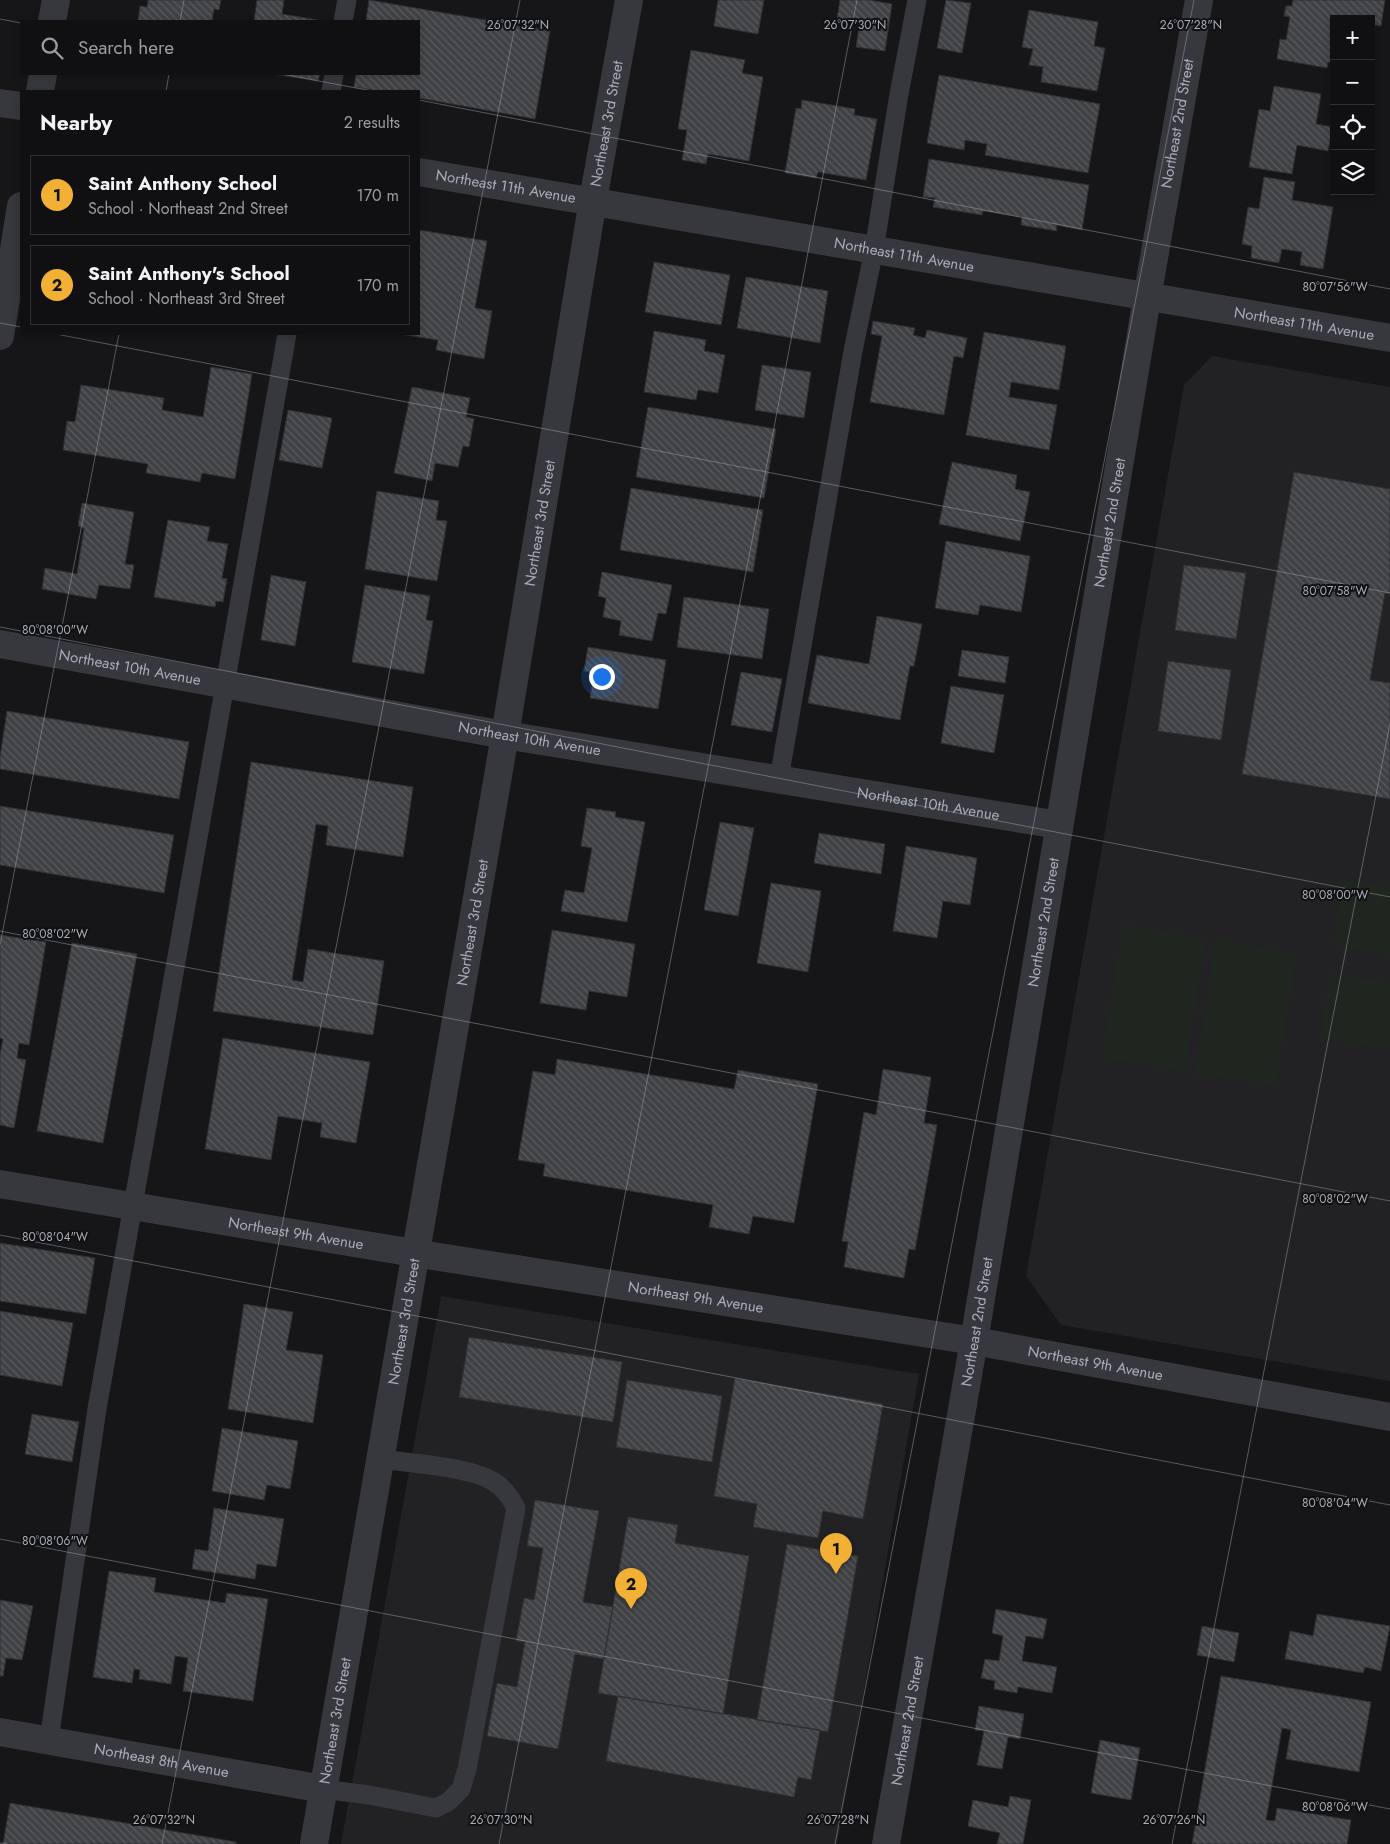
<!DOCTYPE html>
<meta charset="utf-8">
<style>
body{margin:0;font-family:Jost,sans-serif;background:#1e1e20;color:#f1f3f6}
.controls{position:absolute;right:15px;top:15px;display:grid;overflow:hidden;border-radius:0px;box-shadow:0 2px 8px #0003}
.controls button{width:45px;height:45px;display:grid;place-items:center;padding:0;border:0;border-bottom:1px solid #303032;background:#101012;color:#f1f3f6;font:25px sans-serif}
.you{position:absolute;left:601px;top:676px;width:18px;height:18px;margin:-12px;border:4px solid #fff;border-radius:50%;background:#1a73e8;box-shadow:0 0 0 8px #1a73e833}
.badge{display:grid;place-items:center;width:32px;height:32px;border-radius:50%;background:#f2b134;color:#111;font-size:16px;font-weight:700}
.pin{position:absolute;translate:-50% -41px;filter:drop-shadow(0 1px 2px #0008)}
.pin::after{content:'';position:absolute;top:26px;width:18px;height:15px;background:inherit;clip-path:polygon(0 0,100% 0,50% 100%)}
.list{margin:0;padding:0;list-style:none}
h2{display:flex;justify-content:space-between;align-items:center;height:65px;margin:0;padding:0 20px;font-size:21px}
h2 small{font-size:16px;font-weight:400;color:#9c9d9f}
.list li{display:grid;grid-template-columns:32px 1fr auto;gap:15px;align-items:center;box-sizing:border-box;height:80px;margin:0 10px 10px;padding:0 10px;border:1px solid #303032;border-radius:0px}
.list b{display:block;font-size:19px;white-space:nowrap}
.list p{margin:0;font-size:16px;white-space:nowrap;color:#9c9d9f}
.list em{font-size:16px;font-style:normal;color:#9c9d9f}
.icon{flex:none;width:28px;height:28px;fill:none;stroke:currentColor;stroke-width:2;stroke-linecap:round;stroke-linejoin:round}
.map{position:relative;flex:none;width:1390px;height:1844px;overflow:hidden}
.search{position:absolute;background:#101012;box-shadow:0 2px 8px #0003;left:20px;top:20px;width:400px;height:55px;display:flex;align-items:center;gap:12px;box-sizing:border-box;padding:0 18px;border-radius:0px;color:#9c9d9f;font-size:19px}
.panel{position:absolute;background:#101012;box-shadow:0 2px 8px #0003;left:20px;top:90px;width:400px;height:245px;border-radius:0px}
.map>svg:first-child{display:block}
</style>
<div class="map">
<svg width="1390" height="1844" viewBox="0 0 1390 1844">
<defs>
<pattern id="building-back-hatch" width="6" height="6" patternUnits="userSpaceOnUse" patternTransform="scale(1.25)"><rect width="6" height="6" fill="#404145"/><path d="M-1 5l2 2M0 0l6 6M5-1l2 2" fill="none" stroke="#595a5e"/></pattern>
</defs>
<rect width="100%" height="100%" fill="#161618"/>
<path fill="#222225" d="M1212 356 1390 387V1381L1061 1325 1026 1276 1184 385Z
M441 1296 919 1374 837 1844H341Z"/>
<path fill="#1e261f" d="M1343 879 1390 887V955L1333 945Z
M1123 925 1206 938 1185 1071 1102 1058Z
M1216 940 1297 953 1276 1086 1195 1073Z
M1330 973 1390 983V1049L1320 1038Z"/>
<path fill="url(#building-back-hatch)" stroke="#303034" d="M148 0H221L219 10 214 9 212 20 218 21H138L140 6 147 7Z
M257 0H284L282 14 324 21H254Z
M369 0 550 31 535 119 419 98V91H378L354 87 356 74H419V21H366Z
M718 0H764L758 34 714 26Z
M840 0H869L892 4 885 51 856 47 860 22 837 19Z
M946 0 971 3 962 53 937 48Z
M1293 0H1385L1381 26 1375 25 1371 46V19H1334V63L1328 62 1327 68 1277 59 1280 39 1286 40 1290 17 1284 16 1286 6H1292Z
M1029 10 1098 22 1094 46 1105 48 1097 91 1041 82 1043 67 1029 65 1033 49 1022 47Z
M691 50 745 60 742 73 763 77 749 161 708 154 706 164 682 160 687 130 678 129Z
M273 74H320L318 81Z
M939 75 1100 104 1088 173 985 155 987 144 965 140 964 150 927 143Z
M1274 86 1321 94 1316 124 1333 127 1328 151 1297 145 1292 174 1249 167 1259 109 1270 111Z
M802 100 855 109 854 115 877 119 866 180 818 172 816 178 785 173 796 108 801 109Z
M929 159 1089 185 1082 230 1056 225 1057 231 1021 225 1022 217 983 211 982 215 933 207 935 198 923 197Z
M1264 177 1295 182 1292 200 1333 207 1323 269 1300 265 1302 252 1282 249 1279 263 1251 258 1252 246 1242 244 1248 207 1259 209Z
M419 230 487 241 475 308 492 311 484 359 436 350 438 340 400 334H419Z
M654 262 730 275 721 325 645 312Z
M746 277 828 291 820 343 737 328Z
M873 321 915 328 913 335 925 338 927 330 967 338 963 358 954 356 944 415 870 402 882 336 871 334Z
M654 331 706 340 704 351 725 355 718 393 698 390 696 400 644 392Z
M984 332 1066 346 1059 390 1011 382 1009 397 1057 405 1049 450 966 435Z
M762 365 811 372 804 418 755 410Z
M211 367 252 374 235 479 202 473 200 482 146 473 148 464 63 450 67 421 75 422 81 385 164 398 162 410 203 417Z
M412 387 470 398 466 417 474 419 469 447 463 446 458 467 435 463 432 481 394 473Z
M648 407 776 429 764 498 636 477Z
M288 410 332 418 322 468 279 460Z
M952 462 1017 475 1015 489 1030 492 1020 541 939 524Z
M1294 472 1390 489V594L1385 593 1370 680 1390 683V799L1242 774Z
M631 488 763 510 753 572 620 550Z
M377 491 439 501 436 520 447 521 437 581 365 569Z
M82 503 134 512 125 564 134 565 130 589 99 585 96 599 42 589 45 568 77 574 84 528 78 526Z
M168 520 210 527 207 541 228 544 222 578 227 579 223 602 216 601 215 607 154 597Z
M946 541 1030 556 1021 612 980 605 978 615 935 608Z
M1184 565 1246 573 1236 639 1175 630Z
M602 572 672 585 666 614 658 613 652 641 619 635 621 621 603 617 606 598 598 596Z
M271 575 306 582 295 646 261 640Z
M365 585 430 596 426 620 433 621 424 674 352 662Z
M684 597 769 609 762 659 677 647Z
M877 616 922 624 914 666H910L900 720 808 703 817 655 869 664Z
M588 647 666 660 658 709 590 698 594 673 584 671Z
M962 650 1009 657 1005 683 958 676Z
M1168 661 1231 670 1221 740 1158 731Z
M741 672 782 679 772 732 731 725Z
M951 686 1004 695 994 753 941 743Z
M7 711 189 742 179 799 0 769V757Z
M251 762 413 787 403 857 326 845 328 826 316 824 292 980 303 982 308 949 384 961 373 1035 213 1011Z
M0 806 174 835 164 893 0 865Z
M587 808 616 812 615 817 645 822 627 922 561 911 565 890 584 893 592 848 581 846Z
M720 822 754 828 738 916 704 910Z
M819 833 885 844 881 874 814 863Z
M906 846 977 858 970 905 943 901 937 938 893 931Z
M771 883 821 891 808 972 757 963Z
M552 930 635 944 627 997 589 991 586 1010 540 1003Z
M0 935 46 942 29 1045 19 1043 17 1058 26 1060 14 1128 0 1125V1054L3 1039 0 1038Z
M72 943 137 954 103 1143 37 1131Z
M223 1038 370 1062 356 1143 320 1137 322 1123 278 1116 271 1160 205 1149Z
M557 1059 734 1089 738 1070 818 1084 794 1223 753 1216 749 1234 709 1227 713 1205 543 1176 545 1164 518 1160 533 1071 555 1075Z
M883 1069 931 1077 924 1123 937 1125 915 1250 909 1249 904 1278 844 1267 848 1242 842 1241 864 1112 876 1115Z
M0 1243 95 1258 86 1314 0 1301Z
M244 1304 293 1312 286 1350 323 1355 313 1423 228 1409Z
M0 1311 73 1323 62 1386 0 1375Z
M469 1337 622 1362 613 1422 459 1397Z
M735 1378 883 1404 863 1519 823 1511 818 1538 753 1527 757 1504 714 1496Z
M627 1380 722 1396 712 1462 616 1447Z
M32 1414 79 1422 72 1462 25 1454Z
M222 1428 298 1441 290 1489 267 1485 264 1500 212 1491Z
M535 1500 599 1511 583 1602 613 1607 604 1659 575 1654 558 1749 487 1736 497 1683 517 1687 525 1642 516 1641 524 1598 534 1600 543 1548 527 1546Z
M214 1508 284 1519 276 1567 257 1564 255 1579 192 1569 195 1549 208 1551Z
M628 1517 678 1525 675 1543 749 1556 723 1714 598 1693Z
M787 1544 858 1556 828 1732 757 1720Z
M109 1571 156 1578 154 1592 225 1603 227 1593 268 1599 253 1701 183 1691 188 1658 175 1656 171 1684 139 1679 140 1670 134 1669 132 1683 93 1677Z
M0 1600 33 1606 22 1660 6 1658 3 1676H0Z
M996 1609 1047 1619 1043 1639 1026 1636 1022 1661 1057 1667 1052 1693 1018 1687 1017 1693 994 1689 995 1681 981 1678 985 1659 999 1661 1003 1636 992 1633Z
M1317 1614 1390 1626 1381 1671 1365 1667 1363 1673 1285 1659 1290 1631 1313 1636Z
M1202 1626 1239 1633 1234 1662 1197 1655Z
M1221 1676 1371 1702 1359 1772 1286 1759 1291 1730 1282 1728 1266 1820 1275 1821 1277 1808 1351 1820 1347 1844H1192Z
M618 1696 820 1730 811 1780 798 1777 794 1797 606 1761Z
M979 1706 1024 1714 1020 1739 1008 1737 1002 1769 977 1765 984 1731 975 1730Z
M1100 1740 1140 1748 1131 1800 1091 1793Z
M1010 1796 1031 1800 1023 1844H997L1000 1833 968 1826 973 1800 1008 1807Z
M10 1803 236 1842V1844H3Z"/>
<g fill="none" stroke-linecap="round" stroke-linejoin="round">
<path stroke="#37383d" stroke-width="19" d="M343 21 347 0
M331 91 334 74
M779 779 853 351 874 250 899 94 917 0
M49 1740 97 1409 287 334
M323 1789 369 1795 436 1808 448 1802 461 1789 467 1769 516 1508C511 1498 504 1488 494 1482 472 1467 408 1463 380 1459"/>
<g stroke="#37383d" stroke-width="28">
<path d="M0 103 21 106"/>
<path id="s1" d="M419 172C743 225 1066 285 1390 338"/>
<path id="s2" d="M0 644 505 735 1059 825"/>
<path id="s3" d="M0 1184 414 1253 974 1341 1390 1417"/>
<path id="s4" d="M0 1732 323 1789"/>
<path id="s5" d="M314 1844 505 735 593 200 629 0"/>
<path id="s6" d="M886 1844 974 1341 1147 298 1199 0"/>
</g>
<path stroke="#37383d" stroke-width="28" d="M52 21 56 0
M40 91 43 74
M0 336 21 206"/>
</g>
<path fill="none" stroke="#a8adb8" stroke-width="1" stroke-opacity="0.45" d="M0 19 21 23M180 21 184 0M282 74 372 91M166 91 169 74M419 100 1390 289M0 323 21 327M56 334 1390 593M0 627 1390 897M0 931 1390 1201M0 945 119 334M0 1235 1390 1505M0 1539 1390 1809M0 1843 7 1844M162 1844 520 0M499 1844 857 0M835 1844 1194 0M1172 1844 1390 723"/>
<g text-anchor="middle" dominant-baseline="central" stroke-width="4" stroke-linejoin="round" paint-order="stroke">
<g font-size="15" fill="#a8adb8" stroke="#111113">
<text stroke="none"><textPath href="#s5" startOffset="1745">Northeast 3rd Street</textPath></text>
<text stroke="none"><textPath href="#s6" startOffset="1745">Northeast 2nd Street</textPath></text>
<text stroke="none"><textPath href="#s1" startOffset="88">Northeast 11th Avenue</textPath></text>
<text stroke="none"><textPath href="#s1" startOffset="492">Northeast 11th Avenue</textPath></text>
<text stroke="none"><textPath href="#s1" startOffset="898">Northeast 11th Avenue</textPath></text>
<text stroke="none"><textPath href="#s5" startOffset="1340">Northeast 3rd Street</textPath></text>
<text stroke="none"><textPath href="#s6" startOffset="1340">Northeast 2nd Street</textPath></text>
<text stroke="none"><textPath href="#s2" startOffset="132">Northeast 10th Avenue</textPath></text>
<text stroke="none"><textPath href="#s2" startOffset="538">Northeast 10th Avenue</textPath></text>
<text stroke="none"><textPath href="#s2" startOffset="942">Northeast 10th Avenue</textPath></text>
<text stroke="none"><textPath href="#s5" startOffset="935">Northeast 3rd Street</textPath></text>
<text stroke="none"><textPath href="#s6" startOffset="935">Northeast 2nd Street</textPath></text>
<text stroke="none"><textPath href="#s3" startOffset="300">Northeast 9th Avenue</textPath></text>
<text stroke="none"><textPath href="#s3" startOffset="705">Northeast 9th Avenue</textPath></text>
<text stroke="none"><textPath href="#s5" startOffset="530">Northeast 3rd Street</textPath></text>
<text stroke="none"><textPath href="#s6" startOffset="530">Northeast 2nd Street</textPath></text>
<text stroke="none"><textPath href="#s3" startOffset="1110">Northeast 9th Avenue</textPath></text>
<text stroke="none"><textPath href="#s5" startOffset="125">Northeast 3rd Street</textPath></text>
<text stroke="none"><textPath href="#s6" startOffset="125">Northeast 2nd Street</textPath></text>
<text stroke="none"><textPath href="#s4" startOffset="164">Northeast 8th Avenue</textPath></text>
</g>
</g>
<g font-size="12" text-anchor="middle" fill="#a8adb8" stroke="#111113" stroke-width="4" stroke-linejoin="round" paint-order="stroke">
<text x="518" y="29">26°07'32"N</text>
<text x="855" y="29">26°07'30"N</text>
<text x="1191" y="29">26°07'28"N</text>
<text x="1335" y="291">80°07'56"W</text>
<text x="1335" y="595">80°07'58"W</text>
<text x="55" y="634">80°08'00"W</text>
<text x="1335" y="899">80°08'00"W</text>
<text x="55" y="938">80°08'02"W</text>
<text x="1335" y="1203">80°08'02"W</text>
<text x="55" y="1241">80°08'04"W</text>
<text x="1335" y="1507">80°08'04"W</text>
<text x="55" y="1545">80°08'06"W</text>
<text x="1335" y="1811">80°08'06"W</text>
<text x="164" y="1824">26°07'32"N</text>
<text x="501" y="1824">26°07'30"N</text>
<text x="838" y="1824">26°07'28"N</text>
<text x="1174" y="1824">26°07'26"N</text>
</g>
</svg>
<div class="controls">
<button>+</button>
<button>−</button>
<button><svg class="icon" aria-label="locate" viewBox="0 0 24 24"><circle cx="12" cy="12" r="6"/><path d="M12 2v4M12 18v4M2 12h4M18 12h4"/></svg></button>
<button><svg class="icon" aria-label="layers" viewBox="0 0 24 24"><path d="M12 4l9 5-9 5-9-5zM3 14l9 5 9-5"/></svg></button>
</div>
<div class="you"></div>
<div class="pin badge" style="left:836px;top:1574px">1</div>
<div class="pin badge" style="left:631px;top:1609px">2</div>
<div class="search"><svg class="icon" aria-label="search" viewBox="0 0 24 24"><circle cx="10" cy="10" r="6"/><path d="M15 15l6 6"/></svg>Search here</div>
<section class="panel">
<h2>Nearby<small>2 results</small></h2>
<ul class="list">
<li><span class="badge">1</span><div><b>Saint Anthony School</b><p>School · Northeast 2nd Street</p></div><em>170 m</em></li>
<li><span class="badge">2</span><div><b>Saint Anthony's School</b><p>School · Northeast 3rd Street</p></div><em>170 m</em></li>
</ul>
</section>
</div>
